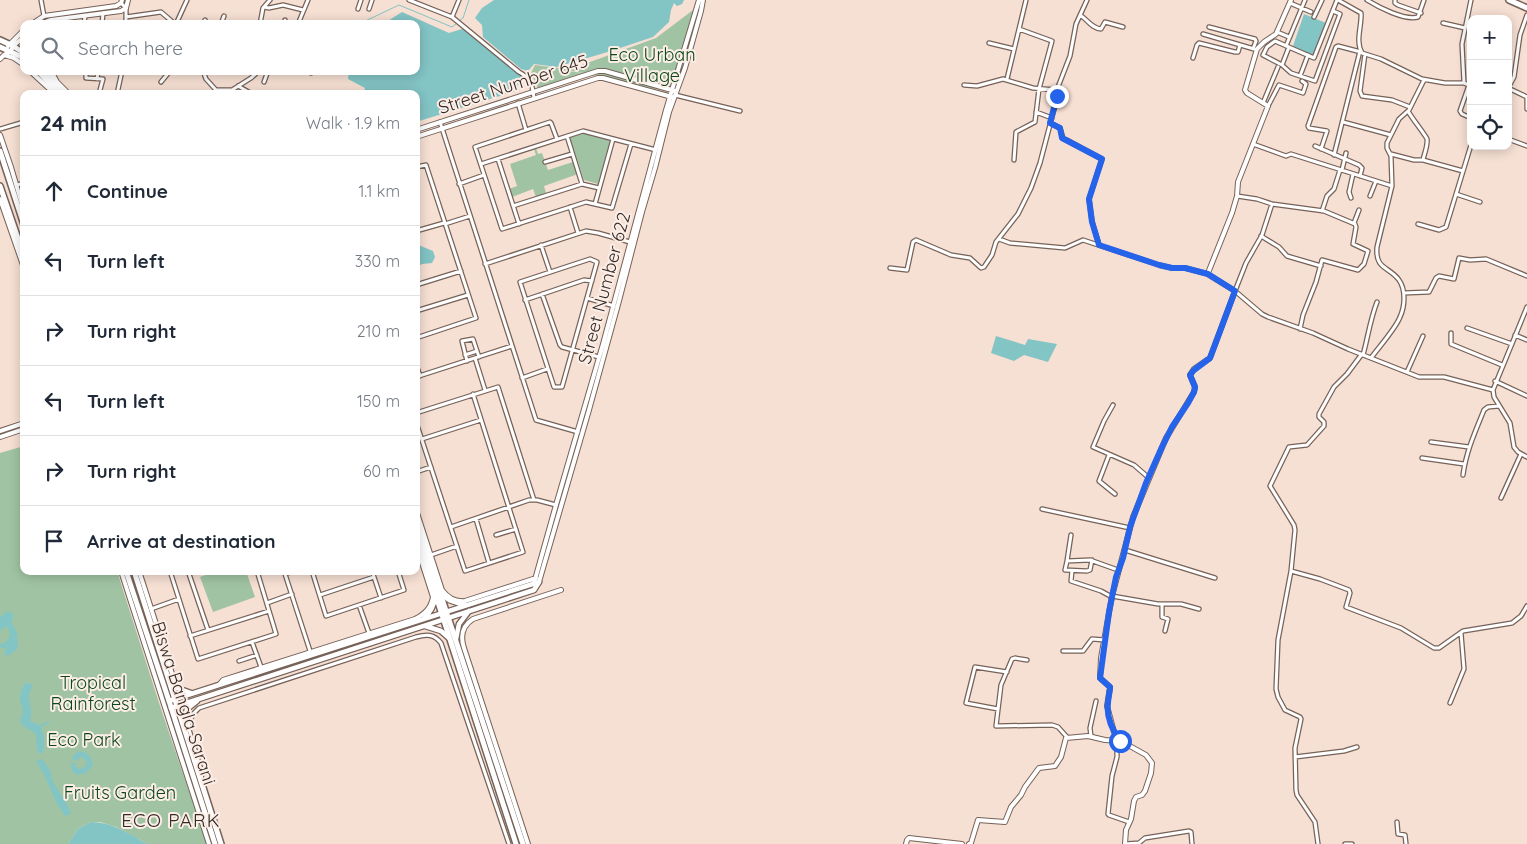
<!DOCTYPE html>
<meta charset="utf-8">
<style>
body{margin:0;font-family:Quicksand,sans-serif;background:#f2f2f3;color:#1f2937}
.controls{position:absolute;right:15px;top:15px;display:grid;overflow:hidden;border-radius:10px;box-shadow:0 2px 12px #0003}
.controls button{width:45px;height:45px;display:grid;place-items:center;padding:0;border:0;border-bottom:1px solid #e0e1e3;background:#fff;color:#1f2937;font:25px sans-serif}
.stop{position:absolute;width:15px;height:15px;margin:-11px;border:4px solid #2563eb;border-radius:50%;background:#fff}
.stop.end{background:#2563eb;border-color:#fff;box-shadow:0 1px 5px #0008}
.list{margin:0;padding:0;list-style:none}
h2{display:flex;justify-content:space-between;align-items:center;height:65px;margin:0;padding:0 20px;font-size:21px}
h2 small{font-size:16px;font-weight:400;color:#747a83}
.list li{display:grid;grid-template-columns:32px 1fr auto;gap:15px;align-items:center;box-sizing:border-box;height:70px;padding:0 20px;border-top:1px solid #e0e1e3}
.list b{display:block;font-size:19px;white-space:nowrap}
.list em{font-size:16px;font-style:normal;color:#747a83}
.icon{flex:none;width:28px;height:28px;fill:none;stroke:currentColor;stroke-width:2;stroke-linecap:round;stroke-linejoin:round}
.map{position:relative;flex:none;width:1527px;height:844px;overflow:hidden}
.search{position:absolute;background:#fff;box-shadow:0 2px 12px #0003;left:20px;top:20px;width:400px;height:55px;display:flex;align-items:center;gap:12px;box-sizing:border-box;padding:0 18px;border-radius:10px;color:#747a83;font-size:19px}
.panel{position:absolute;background:#fff;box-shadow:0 2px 12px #0003;left:20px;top:90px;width:400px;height:485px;border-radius:10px}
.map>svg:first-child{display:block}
</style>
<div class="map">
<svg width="1527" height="844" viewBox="0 0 1527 844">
<rect width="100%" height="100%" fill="#f6dfd3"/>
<path fill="#a0c4a3" d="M693 10 671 92C636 86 603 76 568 70L656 38Z
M535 65 557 68 566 65 568 71 583 73 538 88 531 73Z
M583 133 610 140 598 184 584 180 570 138Z
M536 148 538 154 542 153 548 170 573 162 578 174 544 186 546 193 536 197 533 189 512 197 509 189 517 186 510 164 536 155 534 149Z
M24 446V571H117L160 706 207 844H148L116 827 100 822H91L78 829 68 844H0V453Z
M217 571H246L255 597 213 612 200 577Z"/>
<path fill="#83c4c5" d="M494 0H684L682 4 677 6 674 3 671 10 669 22 653 37 611 51 557 67 534 64 528 71 521 69 483 37 482 25 475 18 482 8Z
M402 12 449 33 465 28 522 77 516 91 416 122V94H363L365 88 348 79 349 71H416V24H383Z
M1304 14 1326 23 1314 56 1293 46Z
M416 244 433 251 435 257 432 263 422 264 416 268Z
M996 336 1025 345 1028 339 1057 344 1048 362 1024 355 1014 361 991 353Z
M6 612H9L13 614V619L11 621 17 633 18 648 15 651 7 656 4 654 6 649 0 647V643L2 644 6 642 10 636 8 627 1 629 0 635V617Z
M25 683 32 684 33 685C31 689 28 694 29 699 30 708 33 710 30 721L39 725 50 721 49 723 41 727C44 735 46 746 42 753H38L37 750 36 734 22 725 20 721 23 711 20 700 21 691Z
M79 751C88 752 91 757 93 765L86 773 77 775 72 771 71 763H76V767L79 769 85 767 87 762 82 757 79 758 77 761 73 760 72 758 76 753Z
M42 759 50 770 53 782 68 806 71 814 65 816 56 802 44 774 37 763V761Z
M91 822C112 822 129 834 148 844H68L78 829Z"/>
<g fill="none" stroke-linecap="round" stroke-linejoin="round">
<path stroke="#83c4c5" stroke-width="1" d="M459 21 463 18 469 0
M359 24 399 5 452 27 456 24"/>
<defs>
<path id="minor" d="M41 0 44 16
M409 0 452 17 519 72C532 79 532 84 534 98
M1338 0 1361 13C1362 26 1355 41 1362 53L1381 59 1422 79 1445 83H1464L1471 86
M1367 0C1378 7 1405 21 1418 17L1424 0
M1395 0V3L1398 5 1421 13
M121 3 126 8V24
M1290 3 1311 12
M264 7 269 8 283 5 303 10
M358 9 361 0
M369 9 372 0
M1080 15C1088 20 1091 28 1101 29L1105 22 1123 27
M126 17 161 12 175 24
M452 17 459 0
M1314 17 1322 0
M1443 23 1465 28
M84 24 85 16
M102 24 103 13
M176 24 187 0
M203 24 205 20
M221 24 224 16
M260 24 263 8 270 0
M285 24V20
M298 24 308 0
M1209 27 1255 39 1256 41 1253 49
M1277 32 1289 37
M1203 34 1254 49
M989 43 1014 49
M1286 46 1305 0
M1289 47 1282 65 1291 73 1315 81 1340 14 1333 11
M1365 54 1360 91 1362 96 1392 100 1410 107
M1193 58 1197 45 1199 43 1235 52H1238L1240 45
M1282 65 1263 55 1267 47 1275 41 1314 58 1337 0
M86 71V78L103 79 100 90 101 94
M203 71 206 79 216 90H232L251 78 259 71
M290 71H297
M307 71 311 73
M1300 76 1308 55
M97 79 98 71
M1007 79 1026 0
M161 82 170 71
M264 82 268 71
M1464 83 1462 44 1471 0
M964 85 977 86 1003 79 1033 88 1057 90
M1469 85 1460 111 1462 114 1471 118
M238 86 252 94
M1508 88 1514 77 1520 35 1527 15
M1508 88 1527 97
M117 94 122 71
M213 94 216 90
M675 95 740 111
M1527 98V109
M518 103 526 130
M1263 103 1278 67
M1268 106 1279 85 1303 93 1306 84 1302 81
M1408 111C1411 117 1426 136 1427 139 1428 146 1424 154 1423 160
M1036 112 1052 118
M440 122 536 420 578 432
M1343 122 1391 135
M1050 123 1060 128 1063 138 1102 159 1089 199 1092 221 1099 245
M0 129 24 122
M567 136 582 184
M557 139 551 123 550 122 475 147 502 229 586 202 612 208 631 144
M1508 139 1527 146
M1253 144 1286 156 1291 154 1392 186
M1315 146 1359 165 1362 168 1360 176
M1321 149 1327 131 1309 128 1308 126 1336 47 1338 46 1361 52
M1391 154 1414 160H1423L1463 171
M1334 155 1360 51
M498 159 519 224
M1014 160 1016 132 1035 122 1039 89 1052 41 1019 29
M545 162 572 154
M481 164 583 131 656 150
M416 167 426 165 476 318 416 338
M1342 170 1346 153
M459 184 484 175
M17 185 24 183
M1456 194 1480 202
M1237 196 1257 199 1272 204 1324 211 1355 224 1356 227 1353 244 1368 251 1364 264 1358 270 1322 260 1316 282 1303 315 1300 329
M1370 196 1376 181
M1351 198 1349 192 1353 174
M595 204 613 139
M1272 204 1262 235 1246 263 1235 291 1262 314 1268 317 1313 333 1348 349 1419 377H1444L1493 390
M513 206 582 184 599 188
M570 207 578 233
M1322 211 1327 196 1334 189 1340 170
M1354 223 1359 210
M445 224 470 216
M1418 224 1439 230 1446 227 1471 145
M416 231 444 223
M1261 236 1279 247 1287 256 1321 266
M999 239 1010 243 1065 248 1083 240 1159 265 1172 268H1185L1208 274
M541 245 550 272
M590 259 597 262 562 387H554L520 282Z
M485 264 586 231 598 233 630 242
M890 268 907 270 913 242 916 240 951 255 970 258 981 268 984 267 992 255 996 242 1018 214 1031 188 1040 163 1057 98 1058 87 1070 56 1076 24 1087 0
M416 285 461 271
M1404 293 1429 292 1436 278 1439 276 1454 279 1459 258 1470 260 1486 259 1527 276
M542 294 560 345 562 347 599 357
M587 298 614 306
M525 300 584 280 592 281
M1527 307 1493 390 1494 397 1510 423 1514 447 1518 452 1527 457
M416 311 468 295
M1467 328 1512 344
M1451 333V344L1502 365
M1515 335 1527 340
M465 355 477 351
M1363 355C1368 337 1370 320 1377 302
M475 358 485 390
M1371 358C1379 347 1396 328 1400 317 1405 306 1406 290 1399 280 1389 266 1375 270 1377 247L1392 186 1391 156 1387 148V143L1399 119 1409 110 1424 80
M467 361 462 341 473 339 479 357
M416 364 420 376
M1407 372 1423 336
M416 377 512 346
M522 378 547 369
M1495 381 1527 396
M1113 405 1104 421 1093 447 1134 465 1149 478
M416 413 498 387 534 500
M416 422 465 571 523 552 473 394
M422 439 481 420
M1431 442 1469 447
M1109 455 1099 481 1115 494
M1422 458 1464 464
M416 472 431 467
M1463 475C1466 452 1475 432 1484 410L1488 407 1499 406
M1501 498 1521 454
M1042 509 1130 528
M476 519 489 563
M451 527 529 500H537L556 505
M496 535 516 529
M1071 535 1067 561 1090 560 1118 570
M1125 550 1215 578
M431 555 457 546
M1067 561 1065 570 1087 571 1090 570 1092 560
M170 571 198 659 276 634 257 571
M188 571 208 630
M284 571 311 654
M312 571 326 616 404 590 398 571
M372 571 381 598
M1072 571 1071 581 1101 591 1112 597
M1291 571 1320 579 1349 590 1350 593 1346 607 1401 628 1434 648H1439L1463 631 1512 623 1521 616 1527 606
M285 574 294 571
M320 595 374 577
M1112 596 1158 604H1181L1199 609
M267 603 292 594
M1162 604V617L1168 619 1165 631
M359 605 369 633
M151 609 179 599
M190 636 269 611
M252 642 261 667
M1063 651H1083L1092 639 1105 640
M1027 660 1015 658 1012 659 1001 685 996 726 1052 725 1058 727 1067 737
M239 661 257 655
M1450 703 1464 669 1461 633
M998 709 966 703 975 667 1007 672
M1091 736 1090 728 1096 701
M1117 741V757L1112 776 1108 814 1109 815 1129 822
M1295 757 1344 751 1357 747
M201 779 202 773 188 726 193 714 199 708 416 637C427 634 434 634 441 643L509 844
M1397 822 1398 834 1405 835 1406 844
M1125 844 1139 843 1145 838 1189 831 1191 832 1192 844
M1318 844 1315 822 1297 795 1296 790 1295 748 1301 719 1300 717 1285 710 1278 697 1276 689 1278 640 1291 571 1295 530 1294 525 1270 486 1289 447 1307 445 1324 426V422L1319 417V414L1334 387 1347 374 1362 354
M1345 844H1352"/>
<path id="tertiary" d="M32 24 44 16 116 6 121 3 122 0
M40 24 51 20 121 11 126 8 128 0
M23 37 24 47
M8 46 24 30
M4 55 14 58 24 65
M0 59 4 55 11 51 13 46 24 37
M30 71 55 94
M51 71 57 82 69 94
M416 130 598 71H605L675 91
M0 135 11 167 24 211
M416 137 598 78H603L672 97
M0 199 24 268
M0 431 24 423
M0 437 24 429
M416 510 442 590C448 598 456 602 465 601L536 578
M121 571 209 844
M139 571 176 686
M539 582 589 410 619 301 642 212 655 168 669 112 685 68 701 11 703 0
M534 583 556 505 603 344 666 110 699 0
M219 685 223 680 415 619C425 614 431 608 433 597L416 544
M528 844 464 648C460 636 462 626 473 619L561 590
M906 844 907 840 909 838 962 844
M969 844 971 843 978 820 1005 822 1011 807 1021 795 1025 787 1039 768 1055 766 1061 757 1066 738 1088 736 1105 740 1119 741
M1125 844 1126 830 1131 819 1134 801 1136 797 1142 795 1145 791 1151 773 1152 763 1146 755 1119 740 1114 732 1107 706 1110 687 1100 678 1101 658 1112 596 1133 517 1166 438 1194 392 1195 387 1190 375 1194 369 1210 358 1235 291 1209 275 1208 273 1232 213 1237 196 1238 182 1268 106 1247 93 1245 90 1257 49 1264 42 1276 34 1291 0"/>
<path id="secondary" d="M441 594 449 600 464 605
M424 618C431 612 434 606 435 597
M425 626 441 631 449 638
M456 639 459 624 469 611
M170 681 177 688 191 693
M169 701 539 582
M171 708 534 590 539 582
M184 723 187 709 197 701"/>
<path id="primary" d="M1509 0 1527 8
M0 40 13 46 24 53
M0 47 24 58
M38 71 59 94
M45 71 65 94
M0 151 24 225
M0 186 24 256
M416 520 523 844
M416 534 516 844
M126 571 169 701 215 844
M134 571 221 844"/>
</defs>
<use href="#minor" stroke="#766258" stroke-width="5.5"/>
<use href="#tertiary" stroke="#766258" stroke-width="6"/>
<use href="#secondary" stroke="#766258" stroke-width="7"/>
<use href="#primary" stroke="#766258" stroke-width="8"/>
<use href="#minor" stroke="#fff" stroke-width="3"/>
<use href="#tertiary" stroke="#fff" stroke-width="4"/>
<use href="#secondary" stroke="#fff" stroke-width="4.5"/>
<use href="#primary" stroke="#fff" stroke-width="5"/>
</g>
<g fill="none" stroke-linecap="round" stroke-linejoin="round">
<path stroke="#2563eb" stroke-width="6" d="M1057 96 1050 123 1060 128 1062 138 1102 159 1089 199 1092 222 1099 245 1159 265 1172 268H1185L1208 274 1235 291 1210 358 1194 370 1190 375 1195 387 1194 392 1188 403 1172 427 1162 447 1146 483 1130 527 1123 558 1116 577 1109 612 1100 678 1110 687C1110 693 1108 698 1108 703 1106 717 1113 731 1120 741"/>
</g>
<g text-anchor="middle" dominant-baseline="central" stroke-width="4" stroke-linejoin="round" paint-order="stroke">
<g font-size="18" fill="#0b471a" stroke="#fceee7">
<text x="652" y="54">Eco Urban<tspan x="652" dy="21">Village</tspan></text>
<text x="93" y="682">Tropical<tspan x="93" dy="21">Rainforest</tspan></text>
<text x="84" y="739">Eco Park</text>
<text x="120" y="792">Fruits Garden</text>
</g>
<g font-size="18" fill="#342b26" stroke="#fceee7">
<text transform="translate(513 84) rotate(-18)">Street Number 645</text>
<text transform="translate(604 288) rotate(-75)">Street Number 622</text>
<text transform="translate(184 703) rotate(72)">Biswa Bangla Sarani</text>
</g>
<g font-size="19" letter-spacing="1" fill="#342b26" stroke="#fceee7">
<text x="171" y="820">ECO PARK</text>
</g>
</g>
</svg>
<div class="controls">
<button>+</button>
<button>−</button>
<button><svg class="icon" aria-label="locate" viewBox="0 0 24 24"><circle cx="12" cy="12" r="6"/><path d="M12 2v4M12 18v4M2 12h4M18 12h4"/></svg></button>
</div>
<div class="stop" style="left:1120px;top:741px"></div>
<div class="stop end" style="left:1057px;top:96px"></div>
<div class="search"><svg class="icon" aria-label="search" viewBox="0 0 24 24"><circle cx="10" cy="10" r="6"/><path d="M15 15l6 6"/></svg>Search here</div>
<section class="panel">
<h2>24 min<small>Walk · 1.9 km</small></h2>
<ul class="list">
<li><svg class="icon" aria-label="ahead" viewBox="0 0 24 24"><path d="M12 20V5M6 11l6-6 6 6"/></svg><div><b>Continue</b></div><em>1.1 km</em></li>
<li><svg class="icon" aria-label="left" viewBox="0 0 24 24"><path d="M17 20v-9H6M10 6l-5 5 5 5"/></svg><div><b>Turn left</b></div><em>330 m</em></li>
<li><svg class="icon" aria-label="right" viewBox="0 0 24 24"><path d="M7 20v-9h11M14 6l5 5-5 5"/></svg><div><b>Turn right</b></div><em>210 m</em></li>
<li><svg class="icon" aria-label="left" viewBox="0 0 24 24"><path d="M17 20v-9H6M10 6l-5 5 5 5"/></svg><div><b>Turn left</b></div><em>150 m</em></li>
<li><svg class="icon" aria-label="right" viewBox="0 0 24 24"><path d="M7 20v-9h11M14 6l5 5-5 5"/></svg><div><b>Turn right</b></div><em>60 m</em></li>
<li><svg class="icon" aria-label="arrive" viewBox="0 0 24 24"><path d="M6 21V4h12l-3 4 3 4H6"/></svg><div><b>Arrive at destination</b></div></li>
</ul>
</section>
</div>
